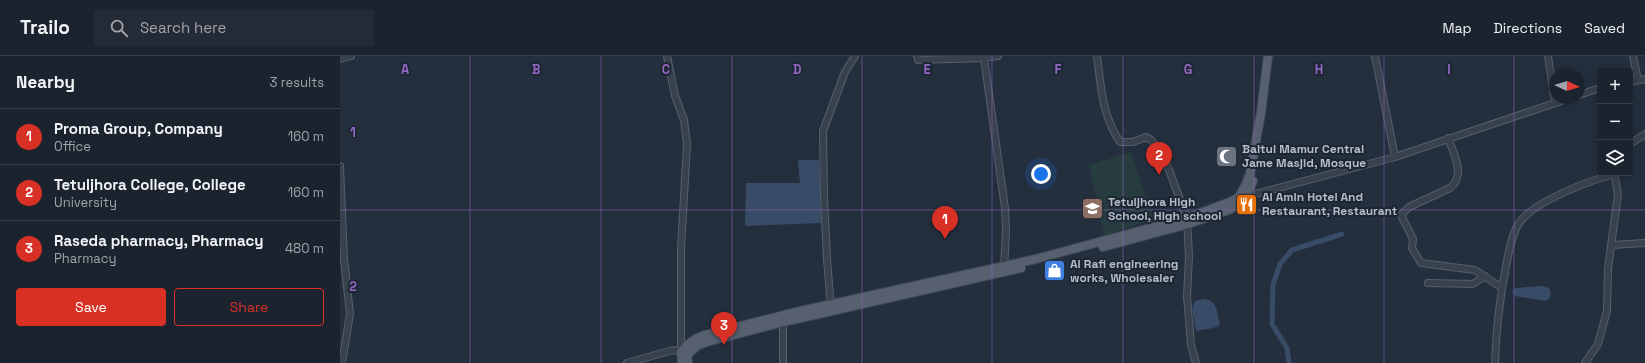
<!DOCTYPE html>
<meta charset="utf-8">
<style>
body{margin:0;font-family:"Space Grotesk",sans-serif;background:#242b36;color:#f1f3f6}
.controls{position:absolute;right:12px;top:12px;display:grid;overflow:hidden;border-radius:4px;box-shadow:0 2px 10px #0003}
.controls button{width:36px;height:36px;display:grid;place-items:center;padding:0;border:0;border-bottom:1px solid #39404a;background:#1b232e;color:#f1f3f6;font:20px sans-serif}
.compass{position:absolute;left:1209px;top:12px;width:36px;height:36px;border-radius:50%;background:#1b232e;box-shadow:0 2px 10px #0003;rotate:94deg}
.you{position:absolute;left:701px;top:118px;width:14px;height:14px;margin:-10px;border:3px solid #fff;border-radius:50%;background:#1a73e8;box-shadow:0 0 0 6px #1a73e833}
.badge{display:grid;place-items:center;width:26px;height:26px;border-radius:50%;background:#d93025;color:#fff;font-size:13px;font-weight:700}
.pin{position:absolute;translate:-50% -33px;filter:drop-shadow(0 1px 2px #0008)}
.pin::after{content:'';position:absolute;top:21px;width:14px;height:12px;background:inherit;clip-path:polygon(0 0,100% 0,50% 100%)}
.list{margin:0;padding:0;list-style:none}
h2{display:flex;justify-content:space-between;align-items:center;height:52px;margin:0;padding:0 16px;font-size:17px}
h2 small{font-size:13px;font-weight:400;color:#a0a4aa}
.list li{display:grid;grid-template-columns:26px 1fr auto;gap:12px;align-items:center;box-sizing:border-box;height:56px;padding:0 16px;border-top:1px solid #39404a}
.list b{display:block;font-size:15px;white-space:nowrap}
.list p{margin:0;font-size:13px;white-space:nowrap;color:#a0a4aa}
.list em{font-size:13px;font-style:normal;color:#a0a4aa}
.actions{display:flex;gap:8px;padding:12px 16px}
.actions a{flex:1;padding:9px 0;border:1px solid #d93025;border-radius:4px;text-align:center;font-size:14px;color:#d93025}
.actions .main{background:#d93025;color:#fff}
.icon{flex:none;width:22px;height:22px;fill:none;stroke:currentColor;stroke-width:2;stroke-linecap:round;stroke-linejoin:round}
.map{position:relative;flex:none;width:1305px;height:307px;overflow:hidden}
header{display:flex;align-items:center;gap:24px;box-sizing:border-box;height:56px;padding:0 20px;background:#1b232e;border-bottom:1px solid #39404a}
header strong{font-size:19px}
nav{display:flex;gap:22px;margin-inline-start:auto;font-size:14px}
.search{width:280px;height:36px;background:#242b36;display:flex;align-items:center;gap:10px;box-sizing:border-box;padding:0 14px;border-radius:4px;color:#a0a4aa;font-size:15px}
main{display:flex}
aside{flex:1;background:#1b232e}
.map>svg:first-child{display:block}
</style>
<header>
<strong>Trailo</strong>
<div class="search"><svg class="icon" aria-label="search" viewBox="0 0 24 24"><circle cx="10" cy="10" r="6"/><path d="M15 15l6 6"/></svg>Search here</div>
<nav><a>Map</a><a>Directions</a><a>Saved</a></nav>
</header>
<main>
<aside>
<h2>Nearby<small>3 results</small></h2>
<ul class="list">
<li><span class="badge">1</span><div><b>Proma Group, Company</b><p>Office</p></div><em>160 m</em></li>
<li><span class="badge">2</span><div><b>Tetuljhora College, College</b><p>University</p></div><em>160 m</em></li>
<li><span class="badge">3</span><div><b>Raseda pharmacy, Pharmacy</b><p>Pharmacy</p></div><em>480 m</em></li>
</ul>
<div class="actions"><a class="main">Save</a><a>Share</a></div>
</aside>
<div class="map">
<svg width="1305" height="307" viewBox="0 0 1305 307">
<rect width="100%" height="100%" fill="#242f3e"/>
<path fill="#263c3f" d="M791 96 813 163 764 180 749 109Z"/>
<path fill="#394c67" d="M458 104H479L481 167 405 170 406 127H460Z
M1203 230 1209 232 1211 237 1210 242 1206 245 1175 240 1172 237 1175 232Z
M864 243C878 244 877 258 880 269L873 272 856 275 852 253 855 245Z"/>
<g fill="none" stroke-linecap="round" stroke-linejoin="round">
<path stroke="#394c67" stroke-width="5" d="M949 307 947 292 932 268 933 229 940 208 952 194 1002 178"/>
<defs>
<path id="minor" d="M577 0 578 4 644 2 658 0
M757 0C761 30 762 60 780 86H793L806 81 811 84 817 91 829 114 847 162 849 201 847 240 851 289 856 307
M1035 0 1055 101
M1208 0 1215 47
M1293 0 1298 24
M644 2 665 152 666 175 664 213
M0 3 11 0
M1290 26 1305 23
M1239 39 1260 32
M1108 82C1114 98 1126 120 1110 132L1069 151 1061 159 1073 183 1072 192 1081 207 1135 214 1162 232
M1290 88 1305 78
M0 110 4 203 10 258 2 307
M904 141 1055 101 1230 42
M1272 189 1305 187
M1088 227 1133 228 1145 220
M491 252 487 203 484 142 483 75 505 16 515 0
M443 266V307
M287 307 333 294 341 296V193L347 88 344 64 335 40 327 0
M1155 307C1156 275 1160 241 1166 210 1169 196 1171 180 1178 169 1191 146 1249 125 1274 118
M1245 307 1258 288 1267 255 1268 213 1278 138 1274 117"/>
<path id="major" d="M763 191 848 168 891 153 906 141 913 125
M347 299 358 289 370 285 443 266 681 212
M347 299 348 307
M342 307 341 296C347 287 355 283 365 279L456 256 696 203 847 162 890 146 899 141 905 130 910 118 921 57 928 0"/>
</defs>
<use href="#minor" stroke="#565f6c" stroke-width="8"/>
<use href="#major" stroke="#414a57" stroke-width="10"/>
<use href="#minor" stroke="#38414e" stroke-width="6"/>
<use href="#major" stroke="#56606e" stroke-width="8"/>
</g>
<path fill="none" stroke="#9266c3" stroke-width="1" stroke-opacity="0.55" d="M130 0V307M261 0V307M392 0V307M522 0V307M652 0V307M783 0V307M914 0V307M1044 0V307M1174 0V307M0 154H1305"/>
<defs>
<symbol id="mosque-square" viewBox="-11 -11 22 22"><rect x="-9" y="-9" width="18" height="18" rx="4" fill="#6b7280" stroke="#1d2633"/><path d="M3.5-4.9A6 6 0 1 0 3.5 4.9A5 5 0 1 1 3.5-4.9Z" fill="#fff"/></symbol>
<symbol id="restaurant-square" viewBox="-11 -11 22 22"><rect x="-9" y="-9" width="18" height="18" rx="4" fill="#e8710a" stroke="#1d2633"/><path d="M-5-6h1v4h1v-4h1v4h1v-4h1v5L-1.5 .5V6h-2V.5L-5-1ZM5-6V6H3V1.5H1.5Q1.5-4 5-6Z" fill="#fff"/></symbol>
<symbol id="school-square" viewBox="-11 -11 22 22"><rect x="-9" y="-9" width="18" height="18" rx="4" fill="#8d6e63" stroke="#1d2633"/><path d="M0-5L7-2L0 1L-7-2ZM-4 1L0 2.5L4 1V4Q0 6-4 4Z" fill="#fff"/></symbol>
<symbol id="shop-square" viewBox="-11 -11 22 22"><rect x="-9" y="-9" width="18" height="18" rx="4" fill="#3f7fe0" stroke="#1d2633"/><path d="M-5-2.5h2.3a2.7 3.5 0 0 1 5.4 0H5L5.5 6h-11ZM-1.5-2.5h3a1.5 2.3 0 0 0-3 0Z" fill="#fff"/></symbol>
</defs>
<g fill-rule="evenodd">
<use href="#mosque-square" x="874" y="88" width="25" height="25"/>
<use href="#restaurant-square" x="894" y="136" width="25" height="25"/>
<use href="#school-square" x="740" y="140" width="25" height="25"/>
<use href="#shop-square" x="702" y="202" width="25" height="25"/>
</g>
<g text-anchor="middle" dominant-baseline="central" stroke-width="4" stroke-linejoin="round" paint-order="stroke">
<g font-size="12" font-weight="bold" fill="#b4bcc9" stroke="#1d2633" text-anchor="start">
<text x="902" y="93">Baitul Mamur Central<tspan x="902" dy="14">Jame Masjid, Mosque</tspan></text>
<text x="922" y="141">Al Amin Hotel And<tspan x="922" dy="14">Restaurant, Restaurant</tspan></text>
<text x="768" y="146">Tetuljhora High<tspan x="768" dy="14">School, High school</tspan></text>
<text x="730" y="208">Al Rafi engineering<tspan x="730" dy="14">works, Wholesaler</tspan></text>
</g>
</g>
<g font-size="13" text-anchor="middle" font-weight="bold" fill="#9266c3" stroke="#1d2633" stroke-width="4" stroke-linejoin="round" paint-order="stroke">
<text x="65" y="18">A</text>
<text x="196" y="18">B</text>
<text x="326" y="18">C</text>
<text x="457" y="18">D</text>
<text x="587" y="18">E</text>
<text x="718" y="18">F</text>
<text x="848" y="18">G</text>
<text x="979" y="18">H</text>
<text x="1109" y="18">I</text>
<text x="13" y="81">1</text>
<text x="13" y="235">2</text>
</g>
</svg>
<div class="controls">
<button>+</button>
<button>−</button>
<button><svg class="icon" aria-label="layers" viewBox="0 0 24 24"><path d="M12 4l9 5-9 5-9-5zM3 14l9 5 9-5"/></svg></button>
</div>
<svg class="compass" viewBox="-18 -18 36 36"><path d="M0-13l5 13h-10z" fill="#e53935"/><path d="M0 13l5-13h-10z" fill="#a0a4aa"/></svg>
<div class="you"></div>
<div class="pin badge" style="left:605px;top:183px">1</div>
<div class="pin badge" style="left:819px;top:119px">2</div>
<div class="pin badge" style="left:384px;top:289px">3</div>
</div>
</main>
